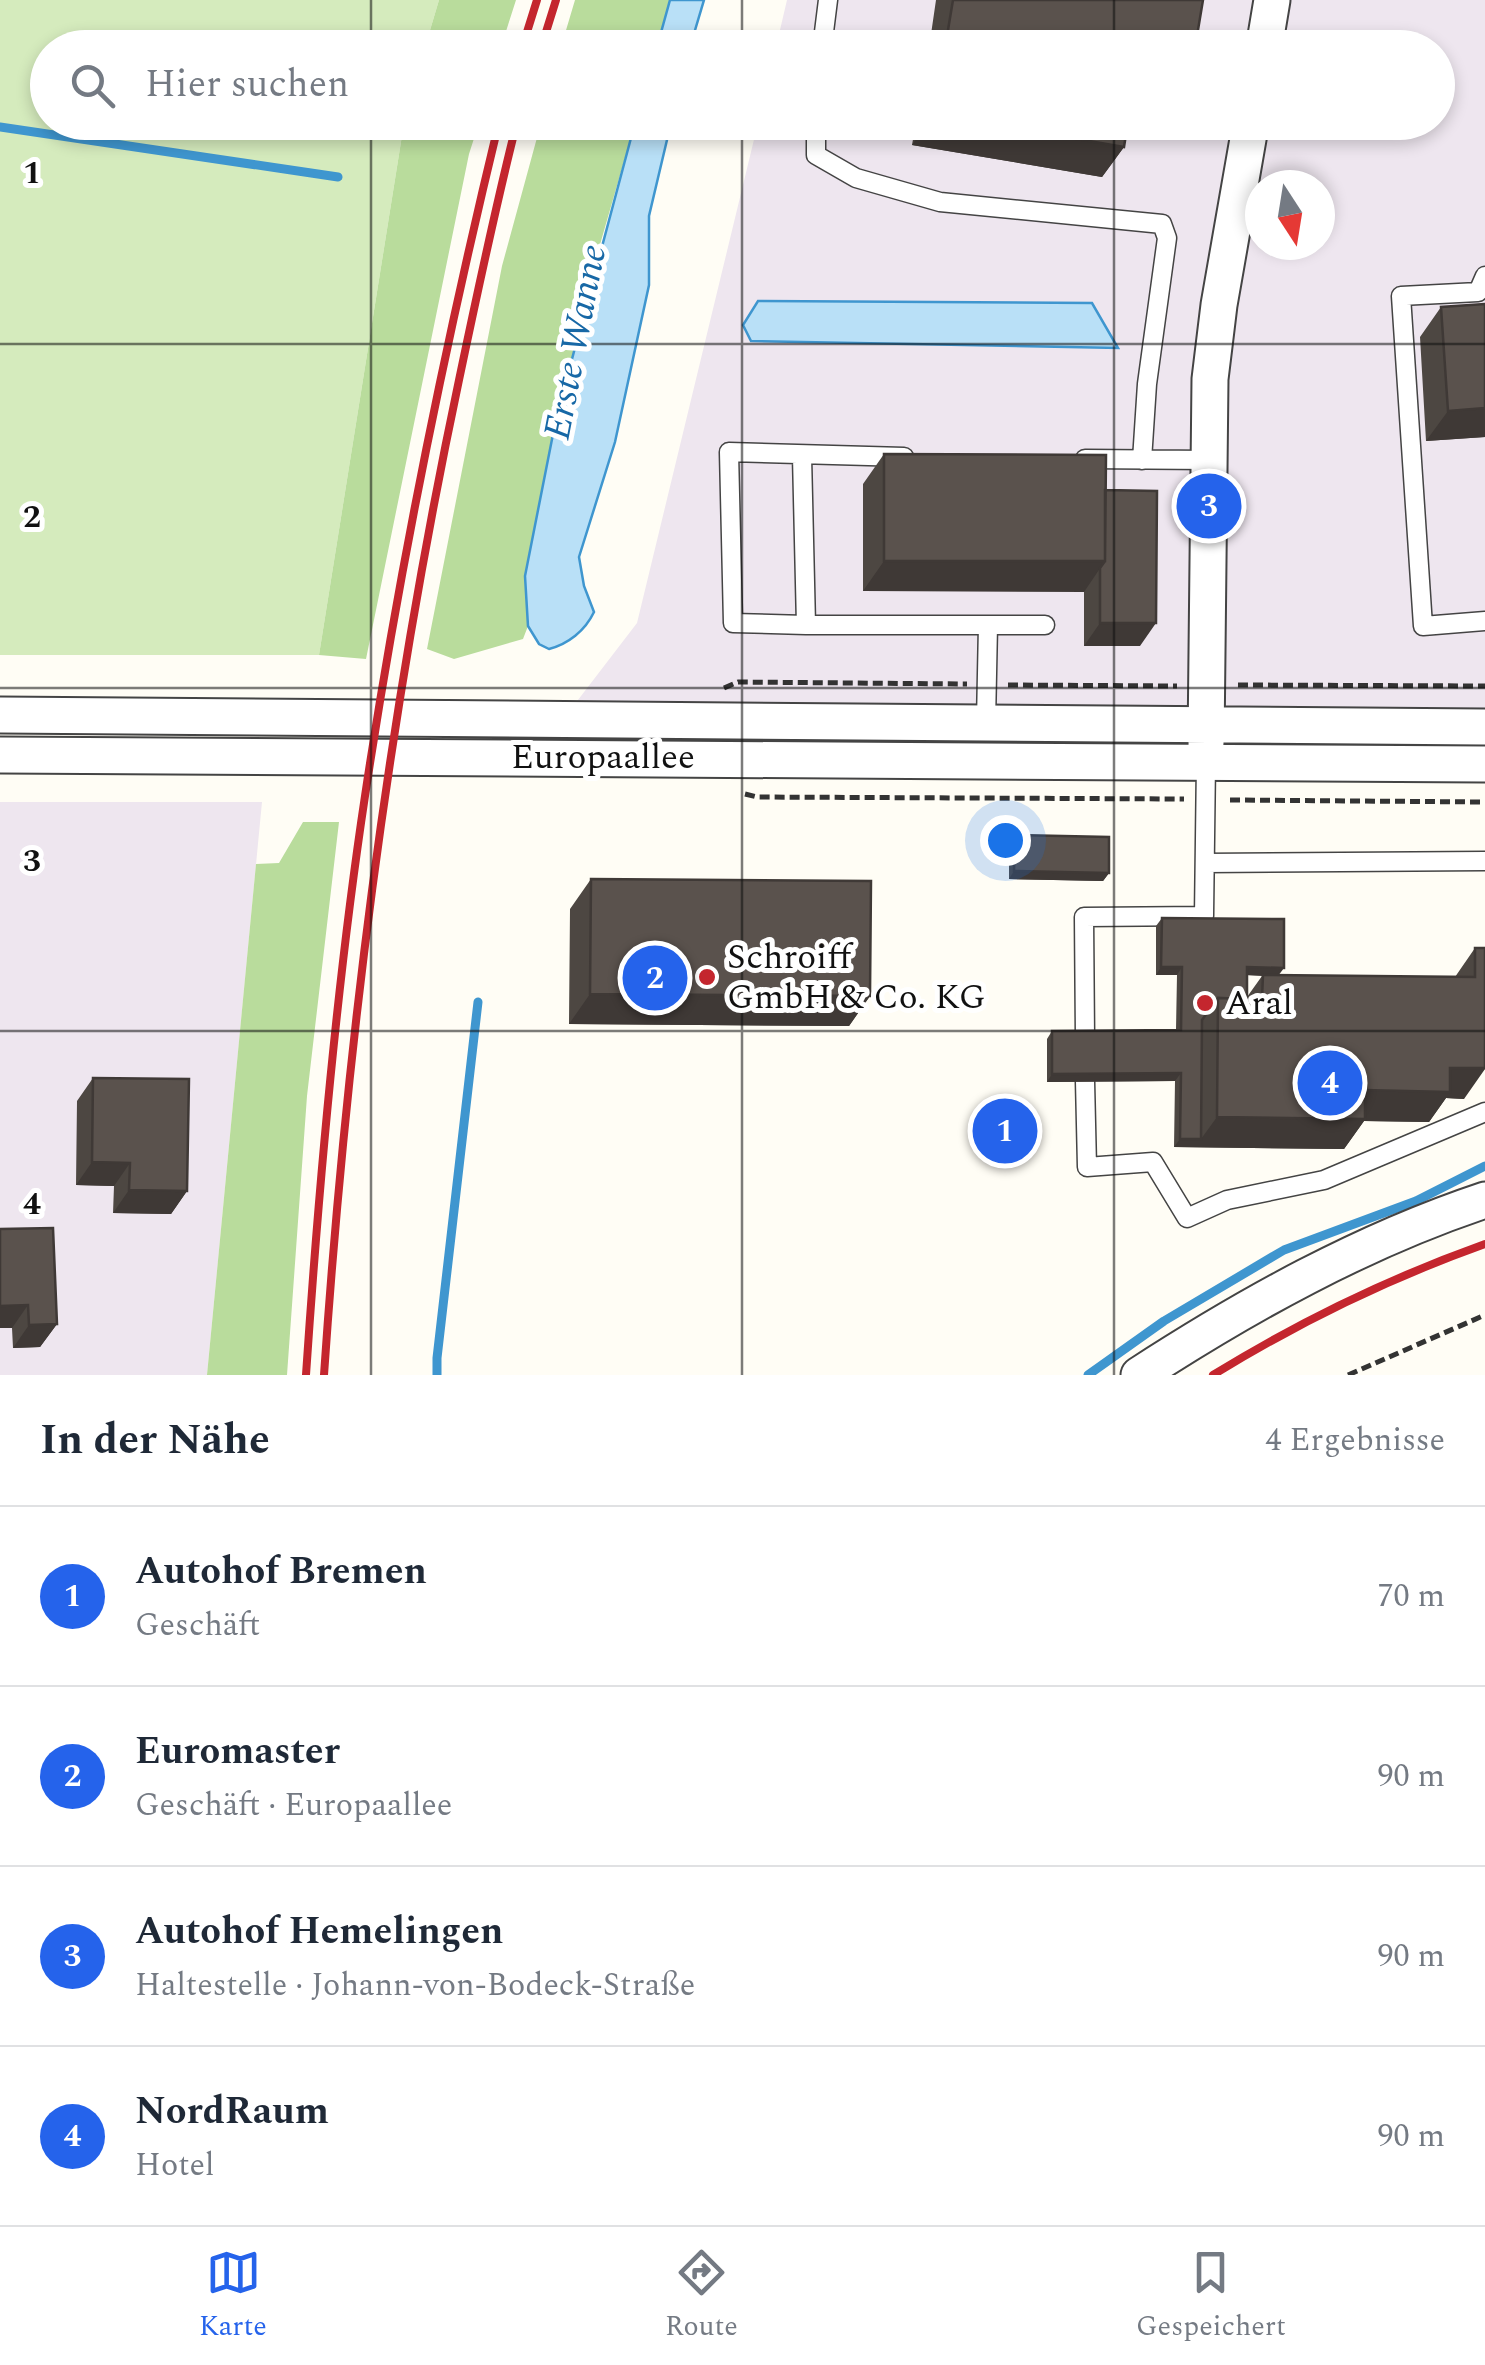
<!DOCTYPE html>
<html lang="de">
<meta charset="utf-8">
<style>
body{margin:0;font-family:Spectral,serif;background:#f6f6f7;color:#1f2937}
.compass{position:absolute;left:1245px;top:170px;width:90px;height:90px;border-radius:50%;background:#fff;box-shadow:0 5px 15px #0003;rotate:168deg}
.you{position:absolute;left:1005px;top:840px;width:35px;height:35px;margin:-25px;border:8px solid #fff;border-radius:50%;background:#1a73e8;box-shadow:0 0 0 15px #1a73e833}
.badge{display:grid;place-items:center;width:65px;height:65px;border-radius:50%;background:#2563eb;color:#fff;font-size:32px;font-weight:700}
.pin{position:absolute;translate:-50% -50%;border:5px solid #fff;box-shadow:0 2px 10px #0006}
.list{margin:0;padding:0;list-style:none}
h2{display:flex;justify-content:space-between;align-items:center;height:130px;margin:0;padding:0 40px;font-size:42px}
h2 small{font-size:32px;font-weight:400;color:#747a83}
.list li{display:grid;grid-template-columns:65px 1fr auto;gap:30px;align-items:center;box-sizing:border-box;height:180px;padding:0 40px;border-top:2px solid #e0e1e3}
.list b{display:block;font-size:38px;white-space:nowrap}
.list p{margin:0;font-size:32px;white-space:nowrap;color:#747a83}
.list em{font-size:32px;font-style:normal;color:#747a83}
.icon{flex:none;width:55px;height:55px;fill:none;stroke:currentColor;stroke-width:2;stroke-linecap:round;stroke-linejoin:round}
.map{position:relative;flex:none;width:1485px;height:1375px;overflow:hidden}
.search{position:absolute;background:#fff;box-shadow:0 5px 15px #0003;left:30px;right:30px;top:30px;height:110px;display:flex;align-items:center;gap:25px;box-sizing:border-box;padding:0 35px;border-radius:55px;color:#747a83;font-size:38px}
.sheet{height:850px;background:#fff}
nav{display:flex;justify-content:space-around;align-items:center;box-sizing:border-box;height:140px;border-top:2px solid #e0e1e3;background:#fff;font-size:28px;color:#747a83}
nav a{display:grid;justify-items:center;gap:5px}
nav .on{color:#2563eb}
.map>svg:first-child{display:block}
</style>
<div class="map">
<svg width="1485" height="1375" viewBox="0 0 1485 1375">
<rect width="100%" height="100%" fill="#fffdf5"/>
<path fill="#eee6ef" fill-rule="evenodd" d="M787 0H1485V731L558 726 637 623 758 123 1438 122V48L776 47ZM1260 185H1320V245H1260Z
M0 802H262L207 1375H0Z"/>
<path fill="#d5ebbd" d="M0 0H439L425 47 48 48V122L404 123 319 655H0Z"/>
<path fill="#b9dc9c" d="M439 0H516L501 47H425Z
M575 0H670L657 47H561Z
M404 123H479L469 154 366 659 319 655Z
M541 123H635L599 248 525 576 528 626 523 639 454 659 427 649 502 266Z
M303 822H339L307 1096 287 1375H207L256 864 279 863Z"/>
<path fill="#b9e0f7" stroke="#3f96cf" stroke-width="2.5" d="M670 0H704L690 47H657Z
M635 123H671L649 216V285L615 442 579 557 584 586 594 612C585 631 568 644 549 649L539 644 528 626 525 576 556 419Z
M758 301 1092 303 1118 348 751 341 743 325Z"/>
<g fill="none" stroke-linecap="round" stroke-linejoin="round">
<path stroke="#3f96cf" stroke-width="9" d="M0 127 338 177
M437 1375V1358L478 1002
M1088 1375 1164 1321 1284 1250 1416 1201 1485 1166"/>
<defs>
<path id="service" d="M822 48 828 0
M816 122V155L856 178 940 202 1162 224 1167 238 1147 384 1142 460
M1485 276 1478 292 1401 296 1423 626 1485 621
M802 456 806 625H1045
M1085 459 1209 460
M806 625 733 623 729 452 904 457
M986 722 988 625
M1205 863 1485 861
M1085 1039 1084 917 1204 916 1206 761
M1085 1081 1087 1167 1153 1162 1187 1218 1227 1200 1324 1180 1485 1112"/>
<path id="minor" d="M1264 48 1272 0
M0 715 1485 727
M1206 743 1210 379 1219 305 1251 122
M0 755 1485 764
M1139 1375C1247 1305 1362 1241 1485 1200"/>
</defs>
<use href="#service" stroke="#444" stroke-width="21"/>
<use href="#minor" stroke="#444" stroke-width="39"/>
<path stroke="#333" stroke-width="5" stroke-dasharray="10 5" stroke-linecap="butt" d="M1008 685 1177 686
M1238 685 1485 686
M724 688 738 682 967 684
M745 794 757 797 1184 799
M1230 800 1485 802
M1348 1375 1485 1315"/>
<use href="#service" stroke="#fff" stroke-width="18"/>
<use href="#minor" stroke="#fff" stroke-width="35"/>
<path stroke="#c4262e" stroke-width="8" d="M522 48 537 0
M541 48 556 0
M306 1375C319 1182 336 988 365 796 399 570 445 345 499 122
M324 1375C347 1038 389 711 459 380 477 294 495 208 517 122
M1213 1375C1299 1322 1390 1278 1485 1244"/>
</g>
<path fill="#4d4742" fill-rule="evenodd" d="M936 0H1203L1195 48H929Z
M916 122H1128L1124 147 1102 177 912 145Z
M1485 304V437L1426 441 1420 337 1441 307Z
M884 454 1105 490 1140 646H1084V591H863V484Z
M1015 835 1109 873 1103 881 1009 879V843Z
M591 879 870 996 849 1026 569 1024 570 909Z
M1162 918 1279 975 1455 977 1475 948H1485L1464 1099 1446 1098 1429 1122 1364 1121 1344 1149 1174 1147 1175 1081 1047 1082V1039L1052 1031 1176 1030 1177 975H1156V926ZM1247 975 1262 976 1247 997Z
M93 1078 187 1191 171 1214 113 1213 114 1186 76 1185 77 1101Z
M0 1229 57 1324 40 1347 13 1348 12 1328H0Z"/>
<path fill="#3f3936" d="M928 122H979L1124 147 1102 177 912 145Z
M1485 408V437L1426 441 1448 411Z
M884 561H1105L1084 592 863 591Z
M1100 623H1156L1140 646H1084Z
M1014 871 1109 873 1103 881 1009 879Z
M1161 967H1182L1177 975H1156Z
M1247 967 1284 968 1278 976 1242 975Z
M590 994 870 996 849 1026 569 1024Z
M1450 1068 1485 1069 1464 1099 1446 1098 1429 1122 1364 1121 1344 1149 1174 1147 1180 1139H1201L1217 1117 1365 1090Z
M1181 1073 1175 1081 1047 1082 1052 1074Z
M92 1162 130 1163 114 1186 76 1185Z
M129 1190 187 1191 171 1214 113 1213Z
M28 1305 12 1328H0V1306Z
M57 1324 40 1347 13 1348 29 1325Z"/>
<path fill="#5a524d" stroke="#3f3936" stroke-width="2.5" d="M953 0H1203L1195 48H945Z
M979 122H1128L1124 147Z
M1485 304V408L1448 411 1441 307Z
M884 454 1106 455 1105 561H884Z
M1105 490 1157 491 1156 623H1100V568L1105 561Z
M1015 835 1109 837V873L1014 871Z
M591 879 871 881 870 996 590 994Z
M1162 918 1284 919V968L1247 967V999L1218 998 1202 1020 1201 1139H1180L1181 1073 1052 1074V1031L1181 1030 1182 967H1161Z
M1475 948H1485V1068H1450V1092L1365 1090V1119L1217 1117 1218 998 1262 999 1263 975 1475 977Z
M93 1078 189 1079 187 1191 129 1190 130 1163 92 1162Z
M53 1228 57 1324 29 1325 28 1305 0 1306V1229Z"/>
<path fill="none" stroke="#111" stroke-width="2.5" stroke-opacity="0.55" d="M371 0V48M742 0V48M1114 0V48M371 122V1375M742 122V1375M1114 122V1375M0 344H1485M0 688H1485M0 1031H1485"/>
<g fill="#c4262e" stroke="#fff" stroke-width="4">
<circle cx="707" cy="977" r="10"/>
<circle cx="1205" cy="1003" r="10"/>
</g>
<g text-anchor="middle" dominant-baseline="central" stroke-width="10" stroke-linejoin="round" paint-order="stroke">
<g font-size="35" fill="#111" stroke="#fff">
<text x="603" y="757">Europaallee</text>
</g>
<g font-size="35" fill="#111" stroke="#fff" text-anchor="start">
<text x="727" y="957">Schroiff<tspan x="727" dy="40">GmbH &amp; Co. KG</tspan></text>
<text x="1225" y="1003">Aral</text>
</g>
<g font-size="38" font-style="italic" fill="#1768a6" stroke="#fff">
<text transform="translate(576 342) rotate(-79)">Erste Wanne</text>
</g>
</g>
<g font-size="32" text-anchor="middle" font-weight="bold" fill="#111" stroke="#fff" stroke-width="10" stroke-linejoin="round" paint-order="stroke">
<text x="32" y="183">1</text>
<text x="32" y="527">2</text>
<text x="32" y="871">3</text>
<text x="32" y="1214">4</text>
</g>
</svg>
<svg class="compass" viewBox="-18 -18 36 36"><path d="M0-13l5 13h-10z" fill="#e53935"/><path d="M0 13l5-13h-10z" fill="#747a83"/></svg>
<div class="you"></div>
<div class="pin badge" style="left:1005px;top:1131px">1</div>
<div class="pin badge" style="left:655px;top:978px">2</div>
<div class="pin badge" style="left:1209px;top:506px">3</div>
<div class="pin badge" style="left:1330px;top:1083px">4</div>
<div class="search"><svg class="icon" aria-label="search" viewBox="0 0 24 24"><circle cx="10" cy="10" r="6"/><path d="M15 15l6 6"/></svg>Hier suchen</div>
</div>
<section class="sheet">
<h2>In der Nähe<small>4 Ergebnisse</small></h2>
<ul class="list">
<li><span class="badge">1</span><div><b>Autohof Bremen</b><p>Geschäft</p></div><em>70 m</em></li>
<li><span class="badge">2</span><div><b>Euromaster</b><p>Geschäft · Europaallee</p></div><em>90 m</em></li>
<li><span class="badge">3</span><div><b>Autohof Hemelingen</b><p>Haltestelle · Johann-von-Bodeck-Straße</p></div><em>90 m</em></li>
<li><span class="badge">4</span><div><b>NordRaum</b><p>Hotel</p></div><em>90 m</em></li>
</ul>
</section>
<nav>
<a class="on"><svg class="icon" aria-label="map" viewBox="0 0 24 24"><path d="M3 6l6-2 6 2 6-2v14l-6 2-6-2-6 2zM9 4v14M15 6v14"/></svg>Karte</a>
<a><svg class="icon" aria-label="directions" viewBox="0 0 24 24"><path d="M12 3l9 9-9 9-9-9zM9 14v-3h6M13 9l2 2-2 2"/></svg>Route</a>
<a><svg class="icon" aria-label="saved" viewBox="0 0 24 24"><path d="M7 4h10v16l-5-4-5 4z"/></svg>Gespeichert</a>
</nav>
